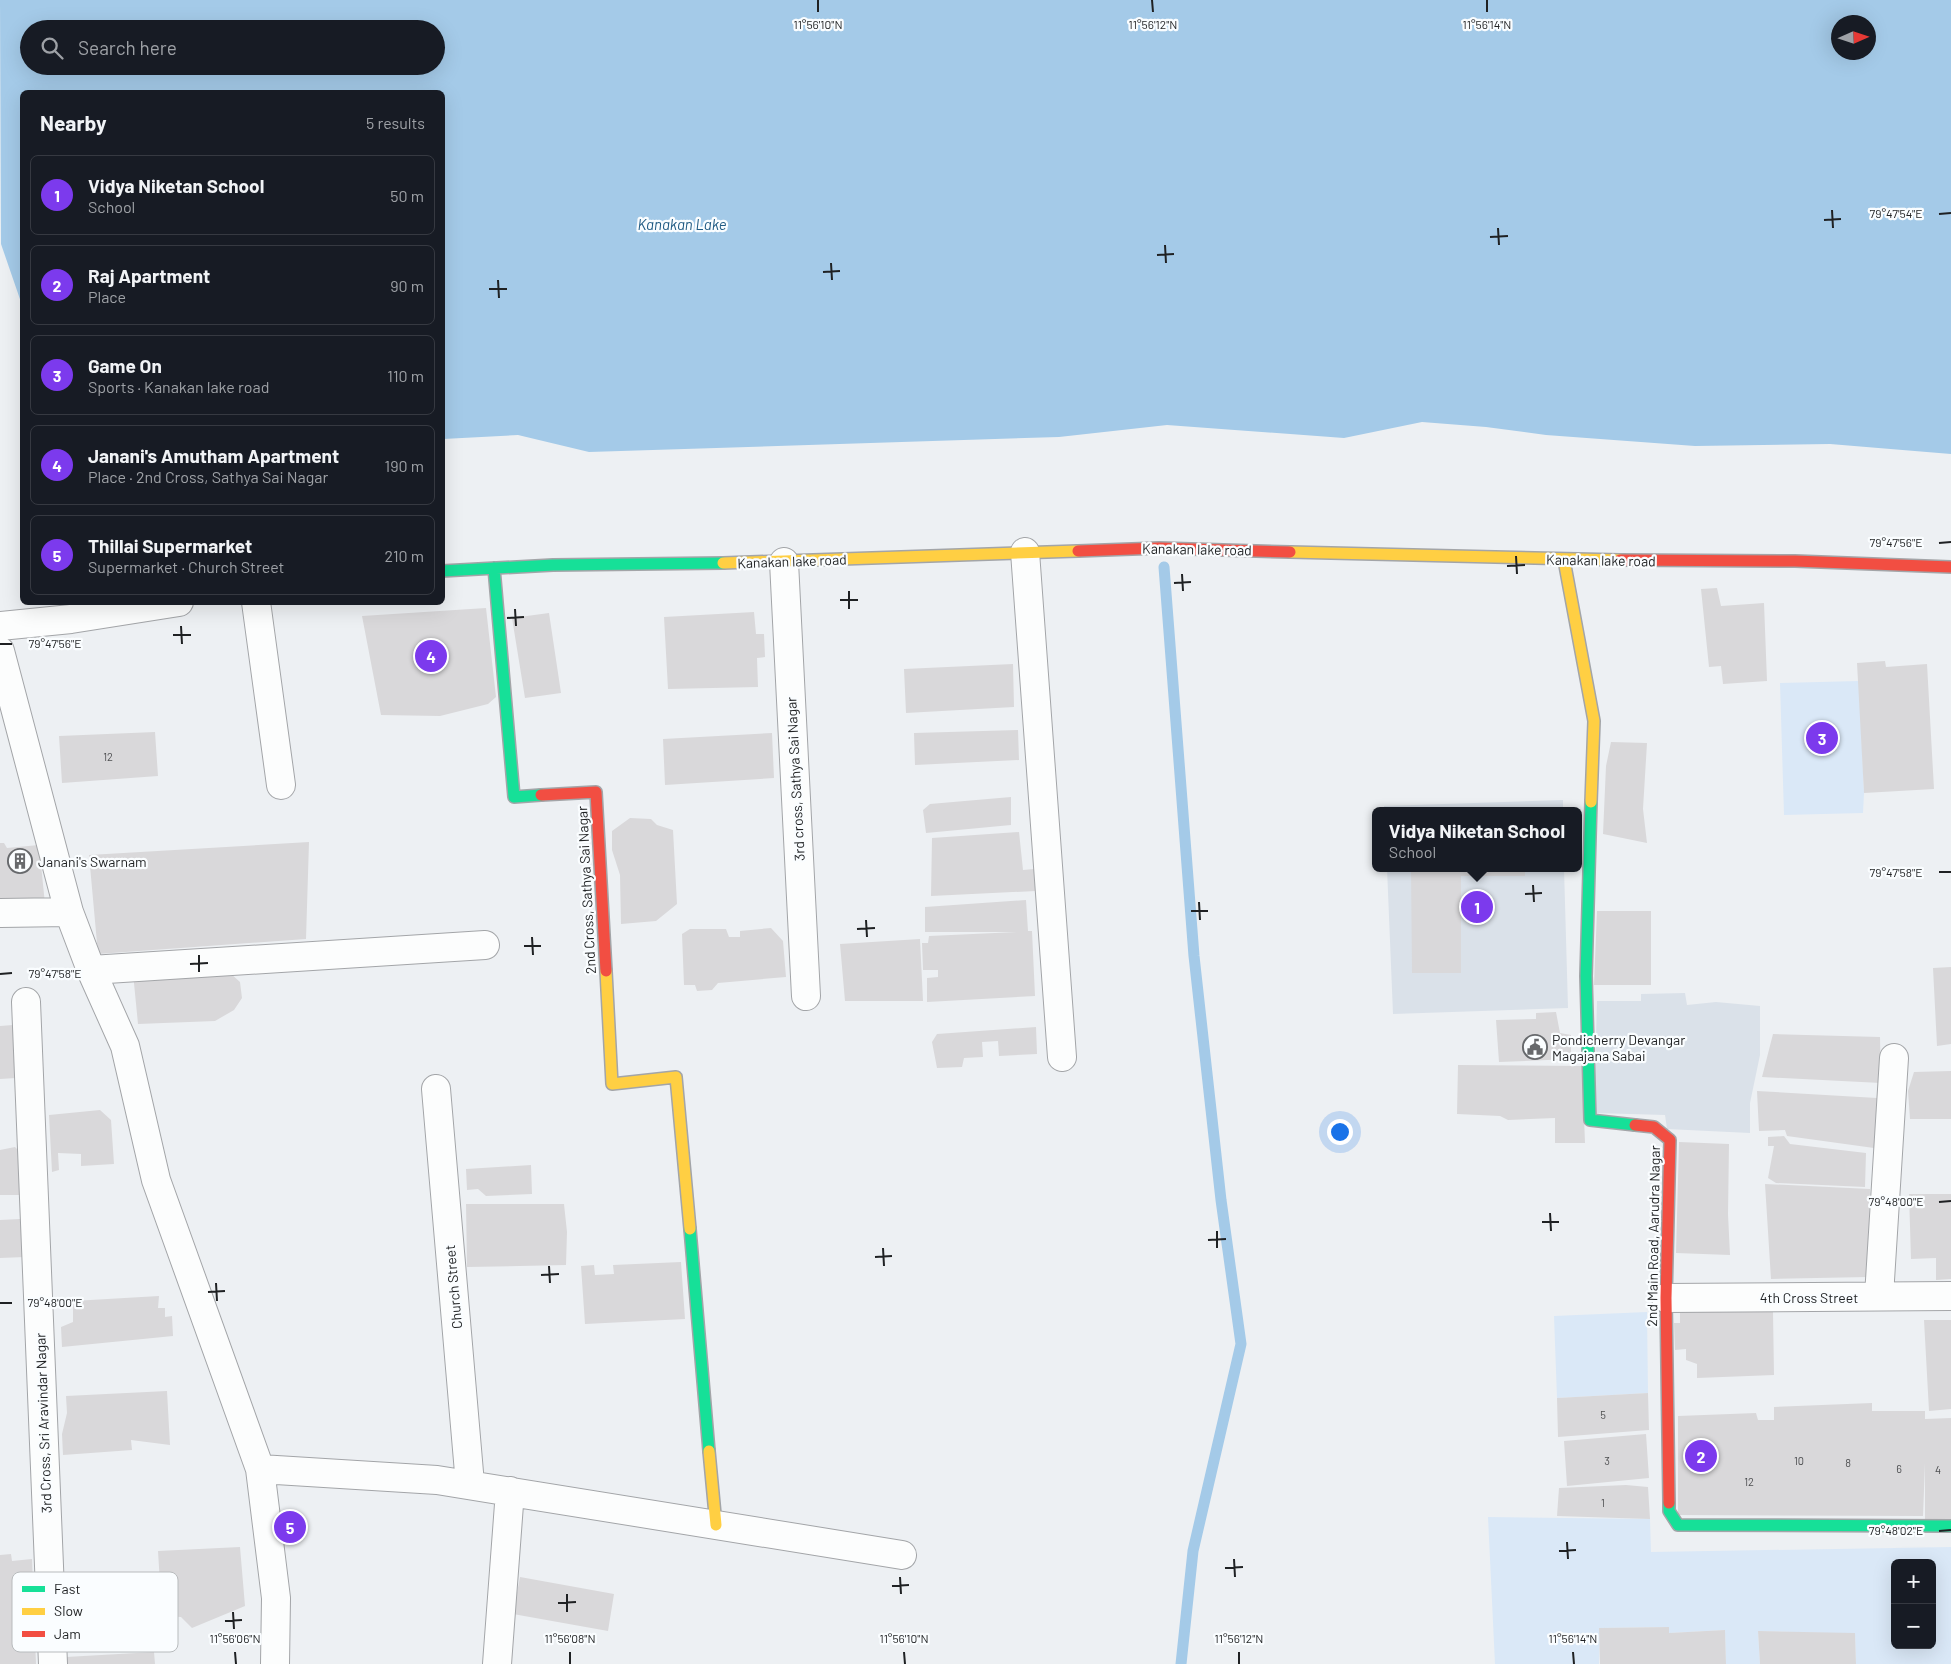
<!DOCTYPE html>
<meta charset="utf-8">
<style>
body{margin:0;font-family:Barlow,sans-serif;background:#20242c;color:#f1f3f6}
.controls{position:absolute;right:15px;bottom:15px;display:grid;overflow:hidden;border-radius:8px;box-shadow:0 5px 20px #0002}
.controls button{width:45px;height:45px;display:grid;place-items:center;padding:0;border:0;border-bottom:1px solid #363941;background:#171b24;color:#f1f3f6;font:25px sans-serif}
.compass{position:absolute;left:1831px;top:15px;width:45px;height:45px;border-radius:50%;background:#171b24;box-shadow:0 5px 20px #0002;rotate:87deg}
.you{position:absolute;left:1339px;top:1131px;width:18px;height:18px;margin:-12px;border:4px solid #fff;border-radius:50%;background:#1a73e8;box-shadow:0 0 0 8px #1a73e833}
.badge{display:grid;place-items:center;width:32px;height:32px;border-radius:50%;background:#7c3aed;color:#fff;font-size:16px;font-weight:700}
.pin{position:absolute;translate:-50% -50%;border:2px solid #fff;box-shadow:0 1px 5px #0006}
.popup{position:absolute;left:1372px;top:807px;width:210px;height:65px;box-sizing:border-box;display:grid;place-content:center;border-radius:8px;background:#171b24;filter:drop-shadow(0 1px 4px #0005);font-size:16px;white-space:nowrap;color:#9ea1a6}
.popup b{font-size:19px;color:#f1f3f6}
.popup::after{content:'';position:absolute;left:50%;top:100%;margin-left:-10px;border:10px solid transparent;border-top-color:#171b24}
.list{margin:0;padding:0;list-style:none}
h2{display:flex;justify-content:space-between;align-items:center;height:65px;margin:0;padding:0 20px;font-size:21px}
h2 small{font-size:16px;font-weight:400;color:#9ea1a6}
.list li{display:grid;grid-template-columns:32px 1fr auto;gap:15px;align-items:center;box-sizing:border-box;height:80px;margin:0 10px 10px;padding:0 10px;border:1px solid #363941;border-radius:8px}
.list b{display:block;font-size:19px;white-space:nowrap}
.list p{margin:0;font-size:16px;white-space:nowrap;color:#9ea1a6}
.list em{font-size:16px;font-style:normal;color:#9ea1a6}
.icon{flex:none;width:28px;height:28px;fill:none;stroke:currentColor;stroke-width:2;stroke-linecap:round;stroke-linejoin:round}
.map{position:relative;flex:none;width:1951px;height:1664px;overflow:hidden}
.search{position:absolute;background:#171b24;box-shadow:0 5px 20px #0002;left:20px;top:20px;width:425px;height:55px;display:flex;align-items:center;gap:12px;box-sizing:border-box;padding:0 18px;border-radius:28px;color:#9ea1a6;font-size:19px}
.panel{position:absolute;background:#171b24;box-shadow:0 5px 20px #0002;left:20px;top:90px;width:425px;height:515px;border-radius:8px}
.map>svg:first-child{display:block}
</style>
<div class="map">
<svg width="1951" height="1664" viewBox="0 0 1951 1664">
<rect width="100%" height="100%" fill="#edf0f3"/>
<path fill="#dae1e9" d="M1563 800V811H1384V806Z
M1387 868H1564L1568 1008 1393 1014Z
M1685 993 1687 1005 1716 1002 1760 1006V1055L1750 1103V1133L1667 1129 1665 1115 1594 1113 1597 1001H1641V994Z"/>
<path fill="#dae8f7" fill-rule="evenodd" d="M1859 681 1864 793 1863 813 1784 815 1780 683Z
M1647 1312 1648 1393 1557 1398 1554 1316Z
M1488 1517 1650 1519 1651 1552 1951 1547V1664H1856L1855 1634 1758 1631 1760 1664H1726L1725 1630 1669 1633V1627H1660L1600 1628 1599 1664H1495ZM1895 1563H1932V1645H1895Z"/>
<path fill="#a4cae8" fill-rule="evenodd" d="M0 0H1951V454L1830 444 1695 446 1546 435 1486 427 1422 422 1344 438 1167 425 1059 437 589 452 518 435 443 439 442 92H22V305L1 244ZM1838 22H1868V52H1838ZM29 29H436V66H29Z"/>
<g fill="none" stroke-linecap="round" stroke-linejoin="round">
<path stroke="#a4cae8" stroke-width="11" d="M1164 567 1194 956 1221 1200 1241 1344 1193 1551 1181 1664"/>
</g>
<path fill="#d9d8da" d="M1717 588 1721 606 1764 603 1767 681 1723 684 1721 666 1709 667 1701 589Z
M486 608 496 697 488 704 440 716 381 715 362 616Z
M754 612 756 634H764L765 657 757 658 758 687 668 689 664 617Z
M549 613 561 693 525 698 512 618Z
M1885 661 1886 667 1927 664 1934 789 1864 793 1857 663Z
M1013 664 1014 707 906 713 904 669Z
M1018 730 1019 760 915 765 914 733Z
M155 732 158 776 62 783 59 736Z
M772 733 774 778 665 785 663 739Z
M1611 742 1647 743 1643 809 1647 843 1603 834 1606 766Z
M1011 797V825L926 833 923 810 930 804Z
M630 818 651 819 657 825 673 830 677 904 656 921 621 924 620 875 612 850V831Z
M1019 832 1023 870 1034 869 1036 891 931 896 932 838Z
M309 842 306 939 98 954 89 855Z
M0 843H4L7 848 39 845 45 904 0 903Z
M1411 868H1525V876H1461V973H1412Z
M1026 900 1028 931H1032L1035 996 927 1002V978L938 977V970H923L922 943H928L929 936 1017 932H925V907Z
M1597 911H1651V985H1594Z
M771 928 783 941 786 977 718 983 712 990 697 991 695 985H684L682 934 690 929H726L729 937H740V931Z
M920 939 923 1001H845L840 944Z
M1951 967V1044L1937 1046 1933 968Z
M133 973H230L240 982 242 998 234 1010 215 1021 138 1024Z
M1556 1012 1560 1033 1571 1035V1059L1499 1062 1496 1020 1536 1019V1013Z
M13 1025 16 1078 0 1079V1026Z
M1036 1027 1037 1054 999 1056 998 1041 982 1042 983 1057 964 1058 962 1067 937 1068 932 1042 937 1034Z
M1773 1034 1880 1037 1881 1083 1762 1077Z
M1458 1065 1582 1066 1585 1143H1555V1118L1508 1120 1500 1116 1457 1114Z
M1951 1071V1119H1910L1908 1091 1914 1072Z
M1757 1091 1877 1098 1874 1148 1787 1136 1785 1130 1759 1131Z
M100 1110 111 1120 114 1164 81 1166V1154L58 1153 59 1170 52 1172 49 1115Z
M1784 1136 1790 1144 1866 1153 1865 1187 1776 1183 1768 1178 1774 1146H1768V1137Z
M1679 1142 1729 1144 1728 1214 1730 1255 1676 1253Z
M15 1147 22 1154 19 1166V1195H0V1150Z
M531 1165 532 1194 486 1196 478 1189 467 1190 466 1169Z
M1765 1184 1870 1189 1868 1277 1771 1279Z
M1909 1194H1951V1279L1936 1280V1258L1911 1259Z
M466 1204H564L567 1232 566 1265 467 1267Z
M20 1219 25 1257 0 1258V1220Z
M681 1262 685 1319 585 1324 581 1266 594 1265 595 1275 614 1274 613 1265Z
M159 1296 158 1308H165V1317L172 1316 173 1336 62 1347 61 1327 73 1322V1301Z
M1680 1312H1773L1774 1375 1697 1378V1364L1686 1360V1349L1675 1350 1674 1323H1680Z
M1924 1320H1951V1409L1929 1411Z
M167 1391 170 1445 131 1440 132 1450 63 1455 62 1434 67 1413 66 1396Z
M1648 1393 1649 1430 1558 1437 1557 1398Z
M1872 1403V1411H1925V1419L1951 1418V1519L1925 1521V1463L1923 1516 1678 1515V1416L1756 1413 1758 1420H1774V1407Z
M1646 1434 1649 1478 1567 1486 1564 1441Z
M1626 1485 1648 1487 1650 1519 1557 1516 1559 1488Z
M240 1547 245 1606 192 1628 181 1617 162 1616 158 1551Z
M11 1554 12 1561 32 1559 36 1664H0V1555Z
M520 1577 614 1594 608 1631 513 1614Z
M1669 1627V1633L1725 1630 1726 1664H1600L1599 1628Z
M1758 1631 1855 1633 1856 1664H1760Z
M154 1652 155 1664H67L66 1657Z"/>
<g fill="none" stroke-linecap="round" stroke-linejoin="round">
<defs>
<path id="street" d="M1025 552 1062 1057
M784 562 806 996
M256 602 281 785
M0 626 71 619 179 602
M0 651 69 912 91 970 125 1046 156 1180 260 1469 276 1598 275 1664
M0 913 69 912
M91 970 485 945
M26 1002 53 1664
M436 1089 470 1484
M1879 1296 1894 1058
M1666 1298 1951 1296
M260 1469 437 1480 902 1555
M497 1664 510 1491"/>
<path id="fast" d="M494 568 514 797 541 795
M442 571 553 565 723 563
M1591 802 1586 976 1590 1120 1635 1125
M690 1229 709 1451
M1669 1503V1511L1678 1525 1951 1526"/>
<path id="slow" d="M1290 552 1620 560
M1564 560 1594 721 1591 802
M723 563 1078 551
M606 971 612 1084 676 1077 690 1229
M709 1451 716 1525"/>
<path id="jam" d="M1078 551 1159 548 1290 552
M1620 560 1795 561 1951 567
M541 795 596 792 606 971
M1635 1125 1654 1127 1670 1140 1666 1298 1669 1503"/>
</defs>
<use href="#street" stroke="#a3a5a8" stroke-width="30"/>
<use href="#fast" stroke="#a3a5a8" stroke-width="14"/>
<use href="#slow" stroke="#a3a5a8" stroke-width="14"/>
<use href="#jam" stroke="#a3a5a8" stroke-width="14"/>
<use href="#street" stroke="#fcfdfd" stroke-width="28"/>
<use href="#fast" stroke="#16e098" stroke-width="11"/>
<use href="#slow" stroke="#ffcf43" stroke-width="11"/>
<use href="#jam" stroke="#f24e42" stroke-width="11"/>
</g>
<path fill="none" stroke="#1f2123" stroke-width="2" d="M818 0V12M1152 0 1153 12M1487 0V12M1832 210 1833 228M1939 214 1951 213M1824 220 1841 219M1498 228 1499 245M1490 237 1508 236M1165 245 1166 263M1157 255 1174 254M831 263 832 280M823 272 840 271M498 280 499 298M489 289H507M1939 543 1951 542M1516 556 1517 574M1507 566 1525 565M1182 574 1183 591M1174 583 1191 582M849 591V609M840 600H858M515 609 516 626M507 618 524 617M181 626 182 644M173 635H191M0 644H12M1939 872H1951M1533 885 1534 902M1525 894 1542 893M1199 902 1200 920M1191 911H1208M866 920 867 937M857 929 875 928M532 937 533 955M524 946H541M199 955V972M190 964 208 963M0 974 12 973M1939 1202 1951 1201M1550 1213 1551 1231M1542 1222H1559M1217 1231V1248M1208 1240 1226 1239M883 1248 884 1266M875 1257 892 1256M549 1266 550 1283M541 1275 559 1274M216 1283 217 1301M208 1292 225 1291M0 1303H12M1939 1531 1951 1530M1567 1542 1568 1559M1559 1551 1576 1550M1234 1559 1235 1577M1225 1568 1243 1567M900 1577 901 1594M892 1586 909 1585M567 1594V1612M558 1603 576 1602M233 1612 234 1629M225 1621 242 1620M235 1652 236 1664M570 1652V1664M904 1652 905 1664M1239 1652V1664M1573 1652 1574 1664"/>
<defs>
<symbol id="building-ring" viewBox="-11 -11 22 22"><circle r="9.5" fill="#fafdff" stroke="#67696c" stroke-width="1.5"/><path d="M-4-6H4V6H1V3H-1V6H-4ZM-2.5-4.3h1.7v1.8h-1.7ZM.8-4.3h1.7v1.8H.8ZM-2.5-1h1.7V.8h-1.7ZM.8-1h1.7V.8H.8Z" fill="#67696c"/></symbol>
<symbol id="civic-ring" viewBox="-11 -11 22 22"><circle r="9.5" fill="#fafdff" stroke="#67696c" stroke-width="1.5"/><path d="M-.6-6.5H3V-4.5H.6V-3L4-1V1h2V6H-6V1h2V-1L-.6-3ZM-1.2 2.5V6h2.4V2.5Z" fill="#67696c"/></symbol>
</defs>
<g fill-rule="evenodd">
<use href="#building-ring" x="6" y="847" width="28" height="28"/>
<use href="#civic-ring" x="1521" y="1033" width="28" height="28"/>
</g>
<g text-anchor="middle" dominant-baseline="central" stroke-width="4.5" stroke-linejoin="round" paint-order="stroke">
<g font-size="11" fill="#4e4f51">
<text x="108" y="756">12</text>
<text x="1603" y="1414">5</text>
<text x="1607" y="1460">3</text>
<text x="1799" y="1460">10</text>
<text x="1848" y="1462">8</text>
<text x="1899" y="1468">6</text>
<text x="1938" y="1469">4</text>
<text x="1749" y="1481">12</text>
<text x="1603" y="1502">1</text>
</g>
<g font-size="14" fill="#1f2123" stroke="#fafdff">
<text transform="translate(1197 549) rotate(1)">Kanakan lake road</text>
<text transform="translate(1601 560) rotate(1)">Kanakan lake road</text>
<text transform="translate(792 561) rotate(-2)">Kanakan lake road</text>
<text transform="translate(795 779) rotate(-93)">3rd cross, Sathya Sai Nagar</text>
<text transform="translate(586 890) rotate(-93)">2nd Cross, Sathya Sai Nagar</text>
<text transform="translate(1653 1236) rotate(-89)">2nd Main Road, Aarudra Nagar</text>
<text transform="translate(453 1287) rotate(-95)">Church Street</text>
<text x="1809" y="1297">4th Cross Street</text>
<text transform="translate(43 1423) rotate(-92)">3rd Cross, Sri Aravindar Nagar</text>
</g>
<g font-size="14" fill="#1f2123" stroke="#fafdff" text-anchor="start">
<text x="38" y="861">Janani's Swarnam</text>
<text x="1552" y="1039">Pondicherry Devangar<tspan x="1552" dy="16">Magajana Sabai</tspan></text>
</g>
<g font-size="15" font-style="italic" fill="#205b84" stroke="#fafdff">
<text x="682" y="224">Kanakan Lake</text>
</g>
</g>
<rect x="12" y="1572" width="166" height="80" rx="8" fill="#fafdff" stroke="#b8bbbd" stroke-width="1"/>
<rect x="22" y="1586" width="23" height="6" fill="#16e098"/>
<rect x="22" y="1608" width="23" height="7" fill="#ffcf43"/>
<rect x="22" y="1631" width="23" height="6" fill="#f24e42"/>
<g font-size="14" fill="#1f2123">
<text x="54" y="1594">Fast</text>
<text x="54" y="1616">Slow</text>
<text x="54" y="1639">Jam</text>
</g>
<g font-size="12" text-anchor="middle" fill="#1f2123" stroke="#fafdff" stroke-width="4.5" stroke-linejoin="round" paint-order="stroke">
<text x="818" y="29">11°56'10"N</text>
<text x="1153" y="29">11°56'12"N</text>
<text x="1487" y="29">11°56'14"N</text>
<text x="1896" y="218">79°47'54"E</text>
<text x="1896" y="547">79°47'56"E</text>
<text x="55" y="648">79°47'56"E</text>
<text x="1896" y="877">79°47'58"E</text>
<text x="55" y="978">79°47'58"E</text>
<text x="1896" y="1206">79°48'00"E</text>
<text x="55" y="1307">79°48'00"E</text>
<text x="1896" y="1535">79°48'02"E</text>
<text x="235" y="1643">11°56'06"N</text>
<text x="570" y="1643">11°56'08"N</text>
<text x="904" y="1643">11°56'10"N</text>
<text x="1239" y="1643">11°56'12"N</text>
<text x="1573" y="1643">11°56'14"N</text>
</g>
</svg>
<div class="controls">
<button>+</button>
<button>−</button>
</div>
<svg class="compass" viewBox="-18 -18 36 36"><path d="M0-13l5 13h-10z" fill="#e53935"/><path d="M0 13l5-13h-10z" fill="#9ea1a6"/></svg>
<div class="you"></div>
<div class="pin badge" style="left:1477px;top:907px">1</div>
<div class="popup"><b>Vidya Niketan School</b>School</div>
<div class="pin badge" style="left:1701px;top:1456px">2</div>
<div class="pin badge" style="left:1822px;top:738px">3</div>
<div class="pin badge" style="left:431px;top:656px">4</div>
<div class="pin badge" style="left:290px;top:1527px">5</div>
<div class="search"><svg class="icon" aria-label="search" viewBox="0 0 24 24"><circle cx="10" cy="10" r="6"/><path d="M15 15l6 6"/></svg>Search here</div>
<section class="panel">
<h2>Nearby<small>5 results</small></h2>
<ul class="list">
<li><span class="badge">1</span><div><b>Vidya Niketan School</b><p>School</p></div><em>50 m</em></li>
<li><span class="badge">2</span><div><b>Raj Apartment</b><p>Place</p></div><em>90 m</em></li>
<li><span class="badge">3</span><div><b>Game On</b><p>Sports · Kanakan lake road</p></div><em>110 m</em></li>
<li><span class="badge">4</span><div><b>Janani's Amutham Apartment</b><p>Place · 2nd Cross, Sathya Sai Nagar</p></div><em>190 m</em></li>
<li><span class="badge">5</span><div><b>Thillai Supermarket</b><p>Supermarket · Church Street</p></div><em>210 m</em></li>
</ul>
</section>
</div>
